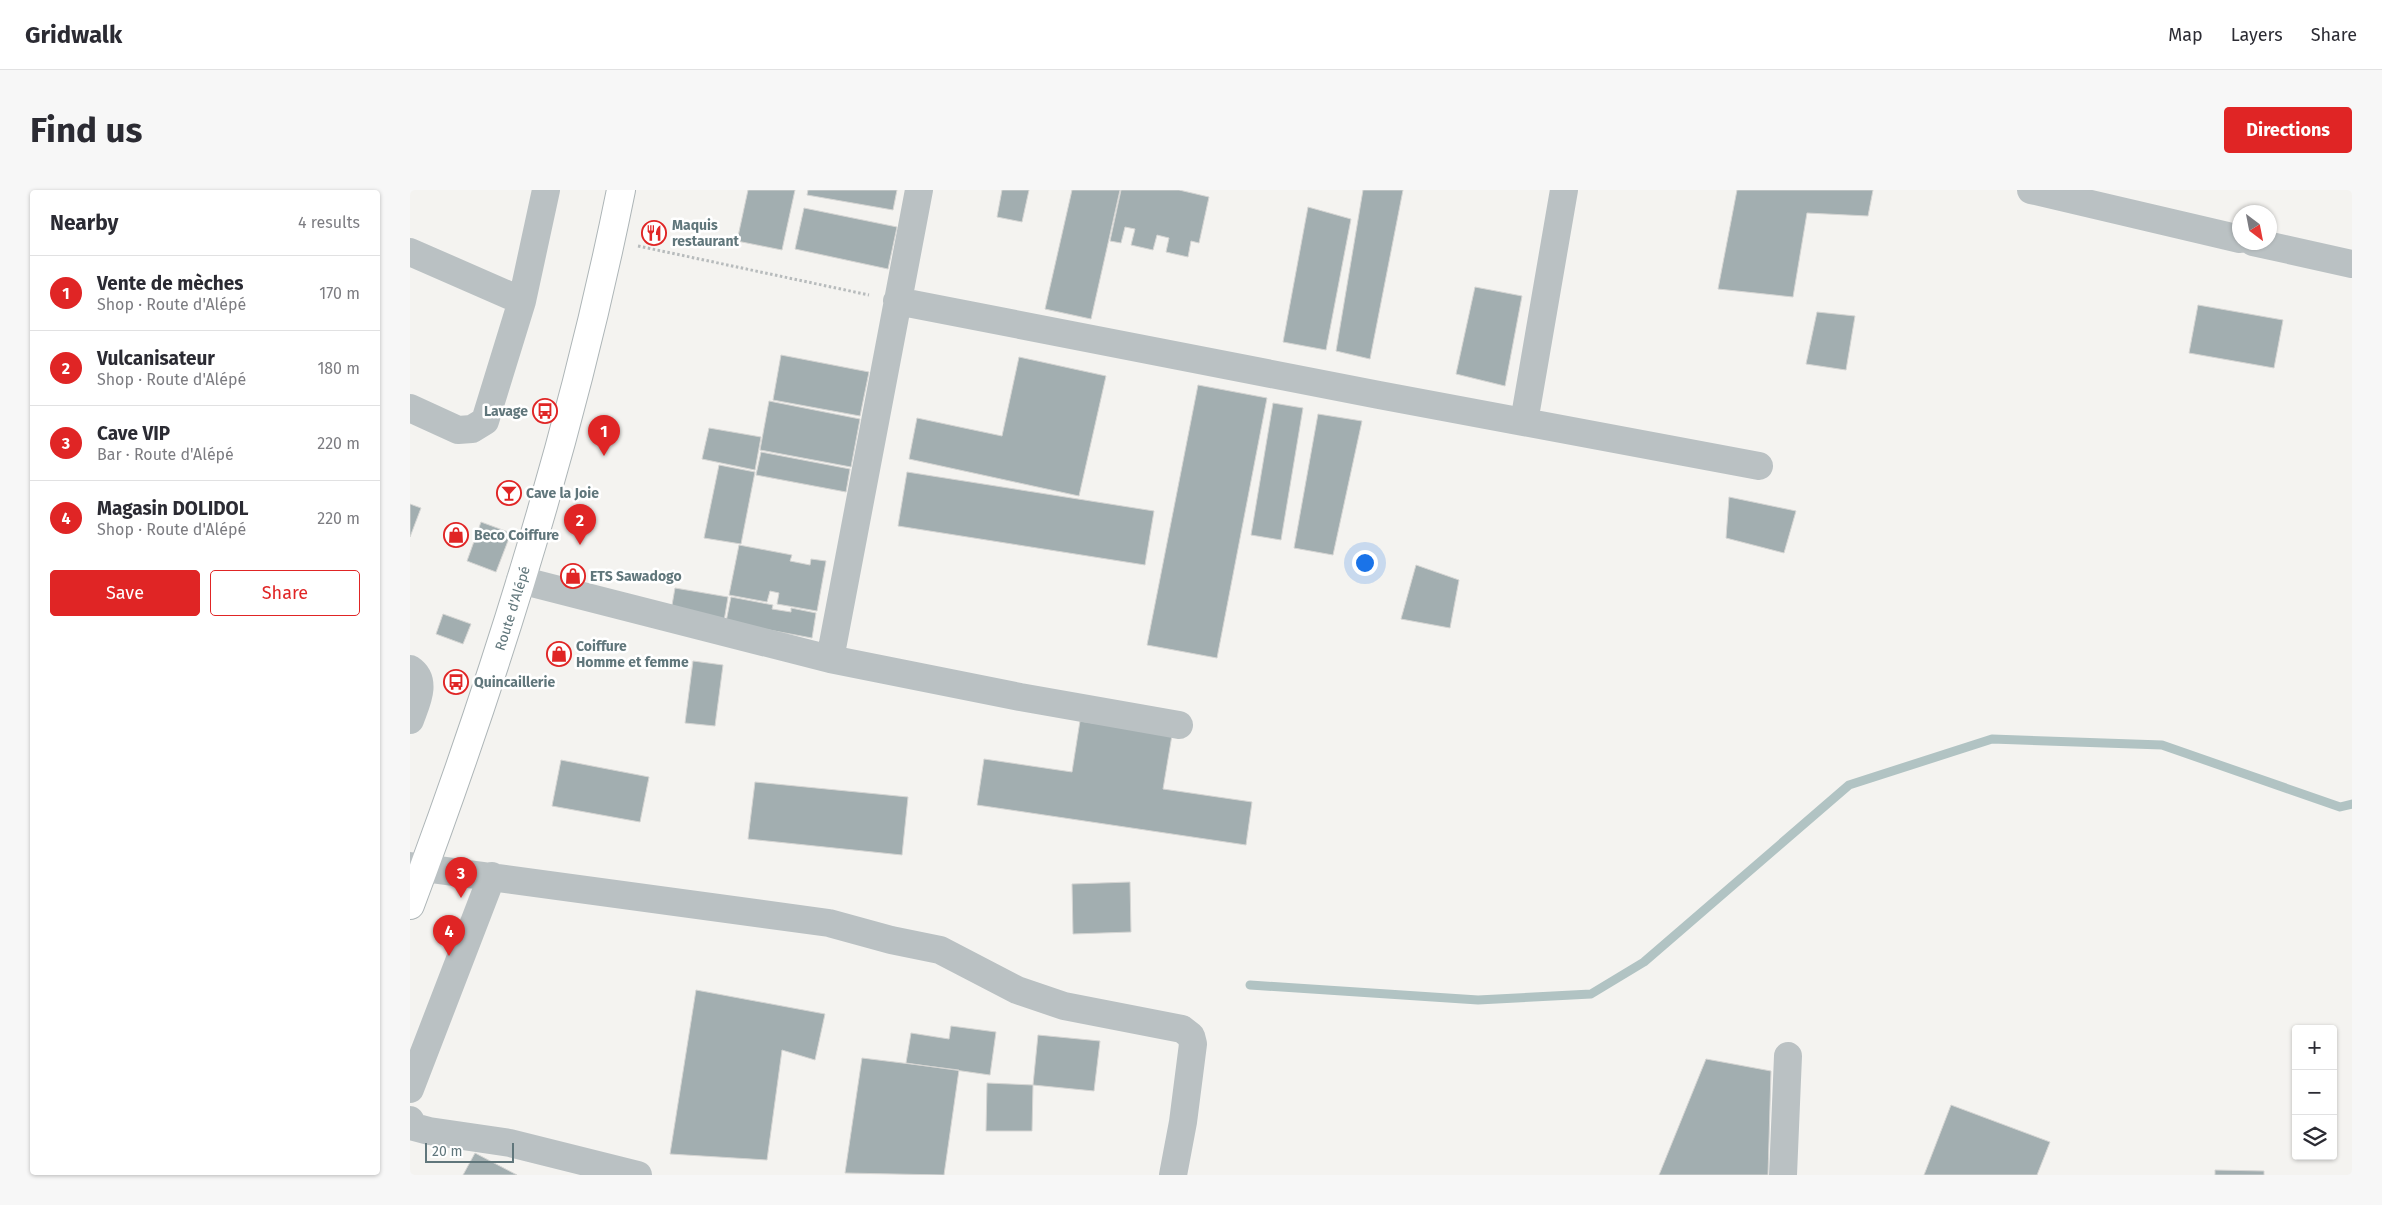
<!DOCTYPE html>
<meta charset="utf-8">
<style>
body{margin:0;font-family:"Fira Sans",sans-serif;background:#f7f7f7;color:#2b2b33}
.controls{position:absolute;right:15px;bottom:15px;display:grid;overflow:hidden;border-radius:5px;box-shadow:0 1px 4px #0004}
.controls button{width:45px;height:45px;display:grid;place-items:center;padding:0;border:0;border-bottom:1px solid #e1e1e2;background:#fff;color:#2b2b33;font:25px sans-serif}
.compass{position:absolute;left:1822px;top:15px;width:45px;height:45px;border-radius:50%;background:#fff;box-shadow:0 1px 4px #0004;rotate:148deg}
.scale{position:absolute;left:15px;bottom:12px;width:89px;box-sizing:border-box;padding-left:5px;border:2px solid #60767b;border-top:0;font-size:14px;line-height:18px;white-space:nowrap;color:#60767b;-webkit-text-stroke:4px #fff;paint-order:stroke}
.you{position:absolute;left:954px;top:372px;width:18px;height:18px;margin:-12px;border:4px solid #fff;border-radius:50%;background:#1a73e8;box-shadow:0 0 0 8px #1a73e833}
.badge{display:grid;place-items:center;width:32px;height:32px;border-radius:50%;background:#e02525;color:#fff;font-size:16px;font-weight:700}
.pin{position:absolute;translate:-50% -41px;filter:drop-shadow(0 1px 2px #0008)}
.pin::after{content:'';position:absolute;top:26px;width:18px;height:15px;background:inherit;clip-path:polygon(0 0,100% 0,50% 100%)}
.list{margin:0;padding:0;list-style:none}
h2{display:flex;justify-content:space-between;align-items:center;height:65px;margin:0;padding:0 20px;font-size:21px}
h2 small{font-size:16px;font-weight:400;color:#7c7c81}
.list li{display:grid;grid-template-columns:32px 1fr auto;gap:15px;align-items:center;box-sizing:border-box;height:75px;padding:0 20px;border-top:1px solid #e1e1e2}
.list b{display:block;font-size:19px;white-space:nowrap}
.list p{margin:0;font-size:16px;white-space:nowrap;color:#7c7c81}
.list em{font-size:16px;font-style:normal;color:#7c7c81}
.actions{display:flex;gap:10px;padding:15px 20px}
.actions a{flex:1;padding:11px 0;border:1px solid #e02525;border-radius:5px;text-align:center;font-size:18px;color:#e02525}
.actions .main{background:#e02525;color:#fff}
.icon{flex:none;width:28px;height:28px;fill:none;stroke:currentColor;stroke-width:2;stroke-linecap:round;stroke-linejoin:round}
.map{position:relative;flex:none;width:1942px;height:985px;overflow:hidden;border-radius:5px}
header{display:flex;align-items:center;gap:30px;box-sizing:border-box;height:70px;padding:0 25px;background:#fff;border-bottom:1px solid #e1e1e2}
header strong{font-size:24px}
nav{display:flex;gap:28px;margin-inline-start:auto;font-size:18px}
.intro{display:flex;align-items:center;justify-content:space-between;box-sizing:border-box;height:120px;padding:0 30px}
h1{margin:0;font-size:35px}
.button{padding:12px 22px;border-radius:5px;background:#e02525;color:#fff;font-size:18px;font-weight:700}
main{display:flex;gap:30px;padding:0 30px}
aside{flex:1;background:#fff;border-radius:5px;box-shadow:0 1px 4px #0004}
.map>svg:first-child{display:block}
</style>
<header>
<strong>Gridwalk</strong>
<nav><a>Map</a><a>Layers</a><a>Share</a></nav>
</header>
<div class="intro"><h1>Find us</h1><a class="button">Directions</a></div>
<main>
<aside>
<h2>Nearby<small>4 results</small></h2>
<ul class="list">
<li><span class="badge">1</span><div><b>Vente de mèches</b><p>Shop · Route d'Alépé</p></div><em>170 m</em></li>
<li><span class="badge">2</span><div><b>Vulcanisateur</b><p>Shop · Route d'Alépé</p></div><em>180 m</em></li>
<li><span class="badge">3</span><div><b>Cave VIP</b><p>Bar · Route d'Alépé</p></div><em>220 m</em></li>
<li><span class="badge">4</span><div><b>Magasin DOLIDOL</b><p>Shop · Route d'Alépé</p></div><em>220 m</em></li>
</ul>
<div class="actions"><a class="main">Save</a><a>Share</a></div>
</aside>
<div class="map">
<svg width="1942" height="985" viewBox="0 0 1942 985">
<rect width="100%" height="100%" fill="#f4f3f0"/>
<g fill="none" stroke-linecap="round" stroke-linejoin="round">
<path stroke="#b1c3c3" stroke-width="9" d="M840 795 1068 810 1181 804 1234 772 1439 595 1582 549 1752 555 1930 617 1942 614"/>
</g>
<path fill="#a2aeb0" stroke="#d5d5d3" d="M338 0H385L372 60 327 51Z
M398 0H487L483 20 397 5Z
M592 0H619L612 32 587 27Z
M662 0H710L681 129 635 119Z
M711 0H769L799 7 789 53 781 51 778 67 756 62 759 48 747 45 743 60 721 55 725 39 715 37 711 53 700 51Z
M953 0H993L960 169 926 161Z
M1327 0H1463L1458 26 1397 23 1383 107 1308 99Z
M898 17 941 29 916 160 873 152Z
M394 18 487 37 478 79 385 59Z
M1065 97 1112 106 1095 196 1046 184Z
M1788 115 1873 130 1864 178 1779 163Z
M1407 122 1445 126 1436 180 1396 174Z
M371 165 459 182 450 226 363 210Z
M609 167 696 186 669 306 499 269 507 228 592 246Z
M788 195 857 208 807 468 737 455Z
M359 211 450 229 441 277 350 260Z
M863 213 893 218 871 350 841 345Z
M908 224 952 231 923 365 884 358Z
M299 238 351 247 345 280 292 269Z
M351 262 440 279 436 302 346 285Z
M309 275 345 282 331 354 294 348Z
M497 282 744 321 735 375 488 336Z
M1319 307 1386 321 1374 363 1316 348Z
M0 314 11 318 0 347Z
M71 332 101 343 86 382 57 371Z
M329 355 382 365 380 371 400 375 401 369 416 371 407 421 367 414 369 403 360 401 357 412 319 405Z
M1006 375 1049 390 1040 438 991 429Z
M265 398 318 407 314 431 261 421Z
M321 407 363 415 362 419 381 422V418L406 423 402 448 316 432Z
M33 424 61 434 53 454 26 444Z
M283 471 313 475 305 536 275 533Z
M670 531 762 545 753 599 842 612 836 655 567 615 574 569 662 582Z
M151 570 239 587 230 632 142 616Z
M345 592 498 607 492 665 338 649Z
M720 692 721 742 663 744 662 694Z
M286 800 415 824 405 870 372 860 357 970 260 964Z
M541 836 586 842 580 885 496 873 501 843 539 849Z
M628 845 690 851 684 901 623 895Z
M452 868 549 880 534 985 435 983Z
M1296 869 1361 881 1358 985H1249Z
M577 893 623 895 622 941H576Z
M1541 915 1640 952 1627 985H1514Z
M65 963 107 985H53Z
M1805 980 1854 981V985H1805Z"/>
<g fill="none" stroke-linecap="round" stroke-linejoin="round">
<defs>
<g id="secondary">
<path id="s1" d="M0 715C87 483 162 243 211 0"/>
</g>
</defs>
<use href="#secondary" stroke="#adb5b7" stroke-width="30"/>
<path stroke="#b7bbbc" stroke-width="3" stroke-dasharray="2.5 2.5" stroke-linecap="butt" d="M228 56 459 105"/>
<path stroke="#bac1c3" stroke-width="28" d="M1621 0 1830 49
M1843 52 1942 74
M0 62 112 111
M487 111 969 205 1349 276
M0 218 48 240 62 239 75 231 112 111 136 0
M1114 232 1154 0
M110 390 420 469 610 507 769 535
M420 469 509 0
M0 479C18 491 6 513 0 530
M0 676 419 733 481 750 530 760 607 800 654 816 772 839 781 846 783 854 773 932 763 985
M0 899 82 686
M0 930 4 937 19 941 100 953 228 985
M1373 985 1378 866"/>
<use href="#secondary" stroke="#fff" stroke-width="28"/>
</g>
<defs>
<symbol id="restaurant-ring" viewBox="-11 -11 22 22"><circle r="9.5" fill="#fff" stroke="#e02525" stroke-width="1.5"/><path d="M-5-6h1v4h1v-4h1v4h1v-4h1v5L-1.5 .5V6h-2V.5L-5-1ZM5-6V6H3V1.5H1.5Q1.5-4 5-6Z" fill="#e02525"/></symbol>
<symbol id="bus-ring" viewBox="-11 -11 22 22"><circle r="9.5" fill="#fff" stroke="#e02525" stroke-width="1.5"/><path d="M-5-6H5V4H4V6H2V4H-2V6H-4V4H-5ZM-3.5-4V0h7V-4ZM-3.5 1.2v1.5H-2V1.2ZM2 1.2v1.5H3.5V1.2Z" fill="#e02525"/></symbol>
<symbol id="bar-ring" viewBox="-11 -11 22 22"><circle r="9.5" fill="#fff" stroke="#e02525" stroke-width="1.5"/><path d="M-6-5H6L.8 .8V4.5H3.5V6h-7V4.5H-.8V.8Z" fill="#e02525"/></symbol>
<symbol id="shop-ring" viewBox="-11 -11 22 22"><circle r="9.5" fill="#fff" stroke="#e02525" stroke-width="1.5"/><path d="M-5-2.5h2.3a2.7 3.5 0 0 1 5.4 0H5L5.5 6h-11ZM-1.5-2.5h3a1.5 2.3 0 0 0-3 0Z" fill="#e02525"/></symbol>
</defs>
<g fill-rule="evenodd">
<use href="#restaurant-ring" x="230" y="29" width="28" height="28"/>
<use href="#bus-ring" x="121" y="207" width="28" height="28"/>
<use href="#bar-ring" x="85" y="289" width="28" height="28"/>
<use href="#shop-ring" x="32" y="331" width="28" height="28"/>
<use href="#shop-ring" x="149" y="372" width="28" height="28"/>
<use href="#shop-ring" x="135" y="450" width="28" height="28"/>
<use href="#bus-ring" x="32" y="478" width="28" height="28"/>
</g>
<g text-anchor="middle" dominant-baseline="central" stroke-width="5" stroke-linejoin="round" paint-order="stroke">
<g font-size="14" font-weight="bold" fill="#60767b" stroke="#fff" text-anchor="start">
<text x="262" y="35">Maquis<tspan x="262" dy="16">restaurant</tspan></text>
<text x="118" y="221" text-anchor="end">Lavage</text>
<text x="116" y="303">Cave la Joie</text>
<text x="64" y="345">Beco Coiffure</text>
<text x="180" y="386">ETS Sawadogo</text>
<text x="166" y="456">Coiffure<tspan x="166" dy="16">Homme et femme</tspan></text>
<text x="64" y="492">Quincaillerie</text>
</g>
<g font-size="14" fill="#60767b" stroke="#fff">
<text stroke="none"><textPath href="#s1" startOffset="314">Route d'Alépé</textPath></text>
</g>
</g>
</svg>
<div class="controls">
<button>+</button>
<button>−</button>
<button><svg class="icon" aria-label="layers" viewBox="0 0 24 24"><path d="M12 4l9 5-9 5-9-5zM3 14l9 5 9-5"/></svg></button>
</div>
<svg class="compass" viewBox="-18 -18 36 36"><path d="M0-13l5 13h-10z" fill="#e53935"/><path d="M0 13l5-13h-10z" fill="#7c7c81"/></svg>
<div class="scale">20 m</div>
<div class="you"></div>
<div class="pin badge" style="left:194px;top:266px">1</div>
<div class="pin badge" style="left:170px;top:355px">2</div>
<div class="pin badge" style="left:51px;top:708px">3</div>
<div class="pin badge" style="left:39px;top:766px">4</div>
</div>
</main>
